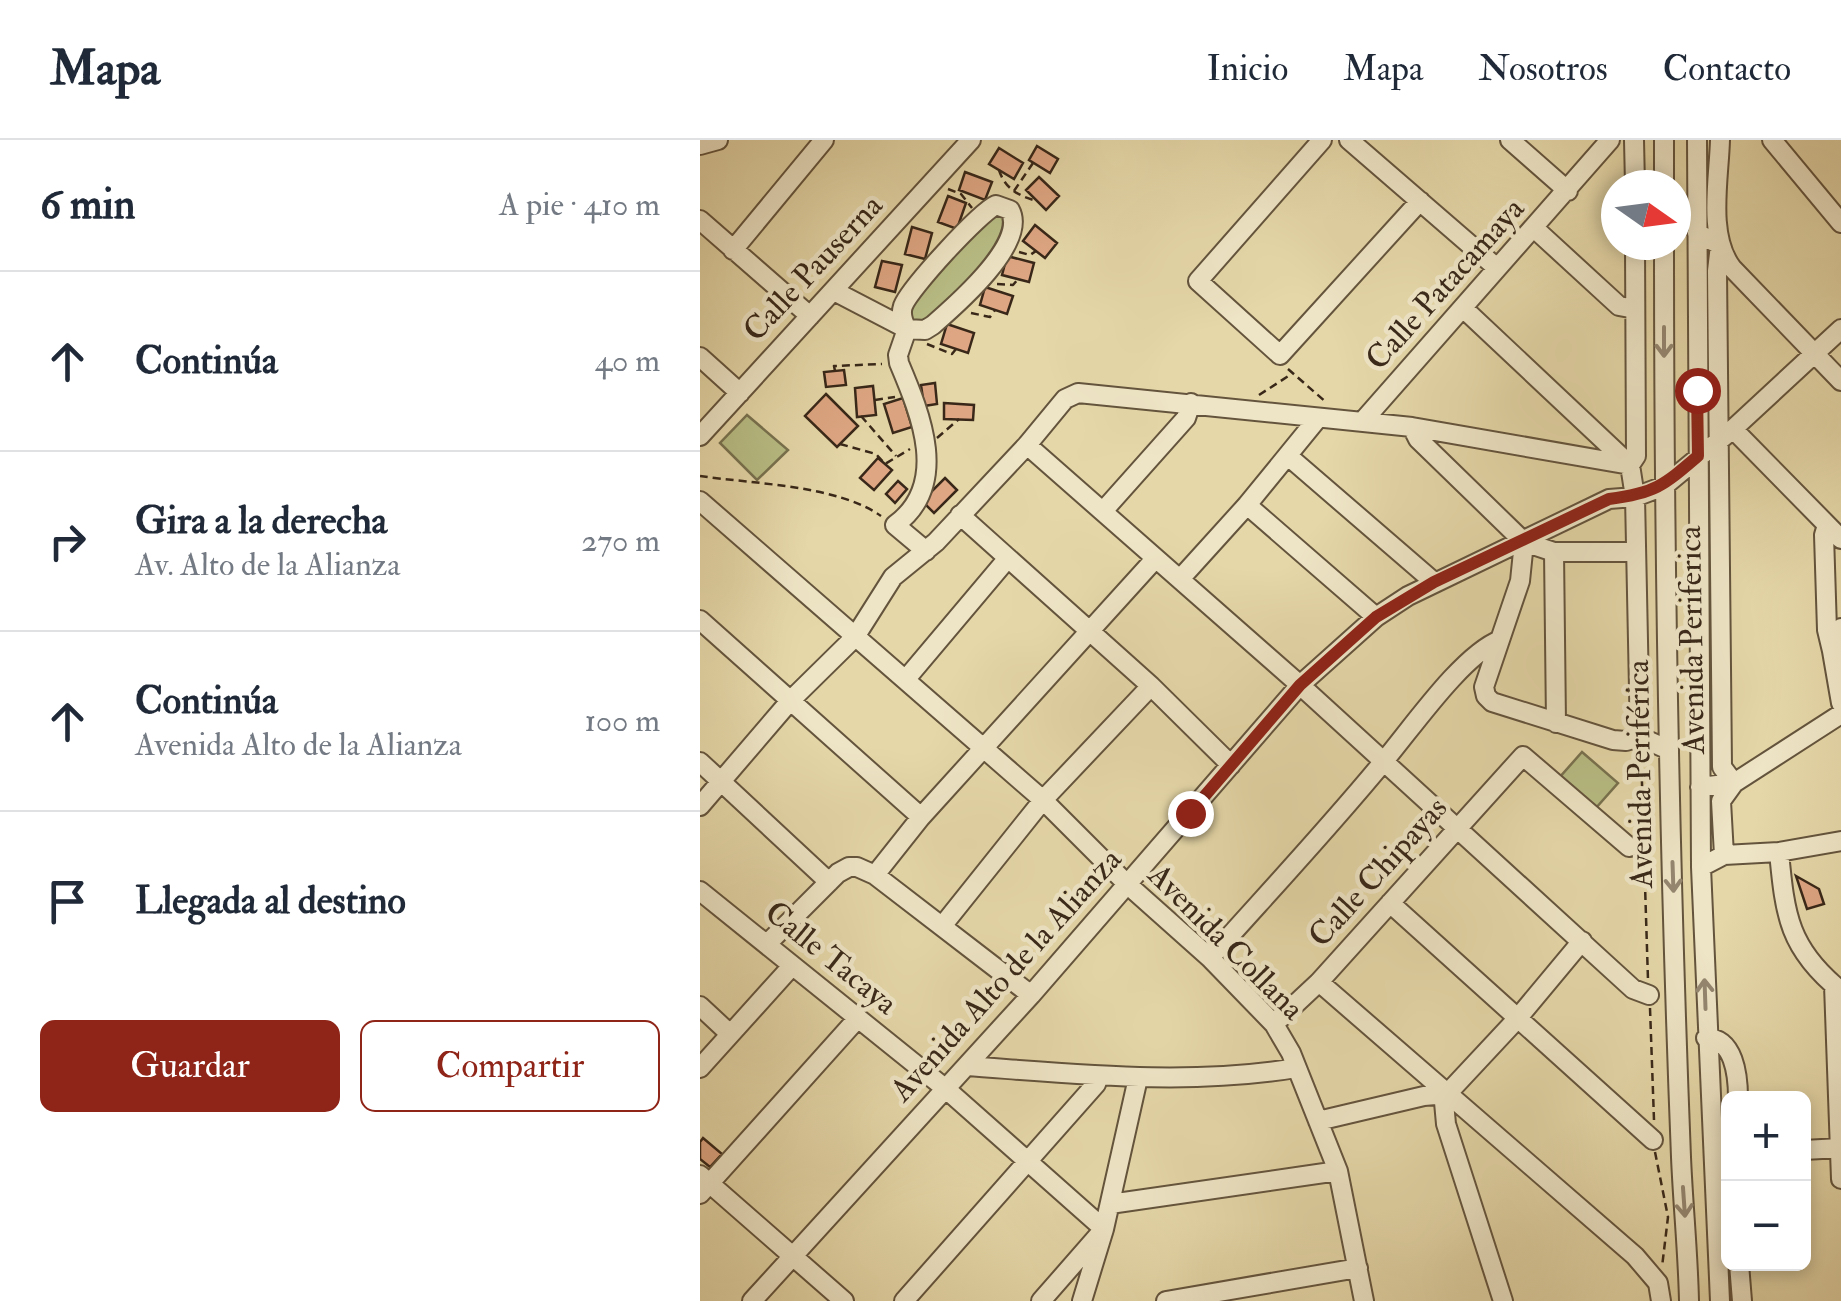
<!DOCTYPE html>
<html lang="es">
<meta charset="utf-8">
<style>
body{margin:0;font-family:"IM FELL Double Pica",serif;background:#f6f6f7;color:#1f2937}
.controls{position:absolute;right:30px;bottom:30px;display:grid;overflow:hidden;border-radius:15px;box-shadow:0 5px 15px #0003}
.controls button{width:90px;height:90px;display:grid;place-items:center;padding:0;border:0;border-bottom:2px solid #e0e1e3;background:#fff;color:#1f2937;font:50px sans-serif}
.compass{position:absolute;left:901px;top:30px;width:90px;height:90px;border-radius:50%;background:#fff;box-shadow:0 5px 15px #0003;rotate:104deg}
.stop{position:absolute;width:30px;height:30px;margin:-22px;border:8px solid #8f2418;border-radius:50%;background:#fff}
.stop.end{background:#8f2418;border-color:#fff;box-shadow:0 2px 10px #0008}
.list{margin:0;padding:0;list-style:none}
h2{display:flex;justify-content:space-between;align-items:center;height:130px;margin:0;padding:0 40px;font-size:42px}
h2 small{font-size:32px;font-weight:400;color:#747a83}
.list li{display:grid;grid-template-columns:65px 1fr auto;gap:30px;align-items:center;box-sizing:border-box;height:180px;padding:0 40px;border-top:2px solid #e0e1e3}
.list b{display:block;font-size:38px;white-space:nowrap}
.list p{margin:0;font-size:32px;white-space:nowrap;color:#747a83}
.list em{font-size:32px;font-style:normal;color:#747a83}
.actions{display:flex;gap:20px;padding:30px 40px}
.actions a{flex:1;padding:22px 0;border:2px solid #8f2418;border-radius:15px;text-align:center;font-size:35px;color:#8f2418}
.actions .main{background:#8f2418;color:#fff}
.icon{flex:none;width:55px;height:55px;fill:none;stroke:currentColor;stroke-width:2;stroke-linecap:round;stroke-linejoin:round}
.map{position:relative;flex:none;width:1141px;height:1161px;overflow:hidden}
header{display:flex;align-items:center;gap:60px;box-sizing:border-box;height:140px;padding:0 50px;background:#fff;border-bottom:2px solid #e0e1e3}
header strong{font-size:48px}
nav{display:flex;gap:55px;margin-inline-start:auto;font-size:35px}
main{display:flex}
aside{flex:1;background:#fff}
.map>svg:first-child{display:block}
</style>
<header>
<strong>Mapa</strong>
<nav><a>Inicio</a><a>Mapa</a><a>Nosotros</a><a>Contacto</a></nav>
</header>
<main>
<aside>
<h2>6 min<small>A pie · 410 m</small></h2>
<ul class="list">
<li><svg class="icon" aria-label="ahead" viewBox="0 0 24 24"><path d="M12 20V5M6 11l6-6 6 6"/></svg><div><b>Continúa</b></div><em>40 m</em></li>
<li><svg class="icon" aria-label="right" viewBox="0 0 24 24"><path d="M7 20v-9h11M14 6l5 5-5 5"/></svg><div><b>Gira a la derecha</b><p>Av. Alto de la Alianza</p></div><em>270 m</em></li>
<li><svg class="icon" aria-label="ahead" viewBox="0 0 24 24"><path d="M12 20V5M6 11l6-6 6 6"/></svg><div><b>Continúa</b><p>Avenida Alto de la Alianza</p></div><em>100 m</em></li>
<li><svg class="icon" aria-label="arrive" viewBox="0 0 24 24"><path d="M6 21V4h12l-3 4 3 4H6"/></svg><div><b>Llegada al destino</b></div></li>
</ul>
<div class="actions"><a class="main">Guardar</a><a>Compartir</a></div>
</aside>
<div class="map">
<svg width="1141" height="1161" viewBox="0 0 1141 1161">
<rect width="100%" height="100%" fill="#e5d7a8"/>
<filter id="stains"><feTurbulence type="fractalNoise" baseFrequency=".002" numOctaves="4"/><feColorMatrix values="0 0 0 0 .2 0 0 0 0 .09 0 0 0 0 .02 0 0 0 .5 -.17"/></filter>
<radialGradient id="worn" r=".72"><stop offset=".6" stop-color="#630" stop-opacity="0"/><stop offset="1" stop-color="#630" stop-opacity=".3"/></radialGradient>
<path fill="#b8bd85" stroke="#78724f" stroke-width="2.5" d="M291 72 311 77 283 133 227 185 204 178 231 133Z
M47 275 88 310 57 340 20 303Z
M882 612 918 643 895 669 859 638Z"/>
<path fill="#dea683" stroke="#392819" stroke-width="2.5" d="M337 6 358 19 350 33 329 20Z
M299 8 323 23 314 39 289 24Z
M265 32 292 42 285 60 259 50Z
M339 37 359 56 346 70 326 50Z
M248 56 266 63 257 89 238 82Z
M335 85 357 103 345 118 323 101Z
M212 87 232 93 225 119 205 114Z
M307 116 334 123 329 142 302 135Z
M182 121 202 125 195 152 175 147Z
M285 147 313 156 307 174 280 165Z
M247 184 274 193 268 213 241 204Z
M144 230 146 245 126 247 124 232Z
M235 243 237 264 224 266 221 245Z
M173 246 176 275 157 277 155 248Z
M126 254 158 286 137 307 105 276Z
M203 258 212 287 193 293 184 264Z
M244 263 274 265 273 280 244 279Z
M178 318 192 330 174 350 160 338Z
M245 338 257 350 234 373 222 361Z
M198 341 207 349 195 363 186 354Z
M1096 736 1119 749 1124 764 1107 769Z
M3 998 22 1014 10 1027 0 1019V1002Z"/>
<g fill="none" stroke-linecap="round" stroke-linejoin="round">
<defs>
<path id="minor" d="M622 0 498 141 580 215 720 61
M649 0 797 128
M810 0 868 51
M934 0 935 45
M997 0 1001 727 1020 1161
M1020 0C1019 39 1007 95 1032 128L1141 241
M1072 0 1141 83
M0 5 18 0
M964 45V0
M296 65 310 70C328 103 256 165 233 185L225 190 207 189C203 182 200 175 203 166 210 148 279 73 296 65Z
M0 80 110 176
M834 88 919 166 935 169
M997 93 1020 105 1017 131 1022 627 1034 643 1000 647
M964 105C964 409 969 713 981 1017 983 1065 988 1113 989 1161
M33 110 124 0
M134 151 207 189 198 215 199 223C221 275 250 345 195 385L226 411
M763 168 930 325 936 316 935 105
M0 217 40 253
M662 282 910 0
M712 287 718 299 824 402 854 412 856 583
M1033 289 1141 399
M0 296 271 0
M327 305 600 545 933 849 949 855
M588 316 734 442
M0 361 343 660 427 744 510 818 574 884 591 913 638 1031 664 1161
M547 365 676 477
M404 370 486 278 491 263
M260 375 451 546 531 625
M1127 385 1124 395 1127 490 1132 511
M824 402 820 441 784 547 786 556 792 562 913 600 926 601 940 597 969 610
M854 412H935
M480 439 547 365 618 278
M0 480 221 677
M1141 488 1132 511 1141 563
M206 539 308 418
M0 622 129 742
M0 666 90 561 155 497 193 437 236 402 327 305 365 259 378 253 712 287 930 325 935 357 940 597
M1079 712C1085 776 1089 809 1141 851
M1024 715 1079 712 1141 701
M1001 727 1024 715 1021 661 1034 643 1141 574
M175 735 221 677 455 419
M0 751 246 949 404 1089 341 1161
M690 763 953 1000
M243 785 343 660 451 546
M67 804 138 733 149 727H157L175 735 331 855
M510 818C568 753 628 689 684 621 712 588 762 515 800 500
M619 842 935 1116 958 1143 961 1161
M1134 845 1141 1039
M0 866 30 894
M574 884 619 842 823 616 929 707
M1006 898C1034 898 1038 935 1038 958
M267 926C377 934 488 946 596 928
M0 928 92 826
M618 981 724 956 747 954
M1104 1010 1140 1008
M0 1035 144 1161
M0 1054 158 878
M410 1064 638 1031
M1039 1124 1042 1161
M52 1161 331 855 600 545 676 477 708 456 909 359 935 357 964 346 1033 289 1141 189
M204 1161 396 944 399 936
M382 1161 404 1089 438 938
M466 1161 658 1128
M803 1161 746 984 744 962 747 954 817 879 882 801"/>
</defs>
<use href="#minor" stroke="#64543d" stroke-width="22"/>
<path stroke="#392819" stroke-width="2.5" stroke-dasharray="8 5" stroke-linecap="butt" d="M299 30C305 49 319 56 337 61
M248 49 261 54 272 68
M314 51 333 23
M319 112 330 115 336 111
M297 144 313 145 318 139
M271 173 290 177 295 170
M227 204 252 214 256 209
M588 229 627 263
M135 231 134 226 182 224
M559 255 590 235
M175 260 195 257
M161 276 196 316
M237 298 259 279
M140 304 176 314 185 324 210 309
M0 336C54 344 137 345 181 376
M941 613 944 705
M944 713 948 840
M950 868 954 980
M955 1012 968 1077 962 1127"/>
<use href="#minor" stroke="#eee5c6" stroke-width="18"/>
</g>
<defs><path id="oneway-shaft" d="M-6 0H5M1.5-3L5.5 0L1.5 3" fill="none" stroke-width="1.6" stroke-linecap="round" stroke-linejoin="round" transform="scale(2.5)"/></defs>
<g stroke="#948670">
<use href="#oneway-shaft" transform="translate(964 202) rotate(90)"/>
<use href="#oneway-shaft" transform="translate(973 737) rotate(88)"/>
<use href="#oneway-shaft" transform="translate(1005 854) rotate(-92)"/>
<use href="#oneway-shaft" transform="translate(984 1062) rotate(86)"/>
</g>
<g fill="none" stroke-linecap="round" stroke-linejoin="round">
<path stroke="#8f2418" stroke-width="12" d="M490 673 600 545 676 477 734 442 909 359C955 353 963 346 998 316L997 250"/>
</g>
<g text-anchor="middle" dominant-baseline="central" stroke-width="9" stroke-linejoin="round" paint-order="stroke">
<g font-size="32" fill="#392819" stroke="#eee5c6">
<text transform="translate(113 128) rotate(-47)">Calle Pauserna</text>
<text transform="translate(745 144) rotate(-48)">Calle Patacamaya</text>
<text transform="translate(992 500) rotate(-91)">Avenida Periferica</text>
<text transform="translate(940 634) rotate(-91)">Avenida Periférica</text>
<text transform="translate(678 732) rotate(-48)">Calle Chipayas</text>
<text transform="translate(526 802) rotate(45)">Avenida Collana</text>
<text transform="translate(131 818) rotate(39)">Calle Tacaya</text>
<text transform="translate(306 835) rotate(-48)">Avenida Alto de la Alianza</text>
</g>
</g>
<rect width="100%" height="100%" filter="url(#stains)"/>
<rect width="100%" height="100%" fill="url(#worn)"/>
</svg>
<div class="controls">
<button>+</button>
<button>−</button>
</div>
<svg class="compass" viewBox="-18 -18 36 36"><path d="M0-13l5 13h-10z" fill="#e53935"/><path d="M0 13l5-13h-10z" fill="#747a83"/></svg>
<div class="stop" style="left:997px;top:250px"></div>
<div class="stop end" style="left:490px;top:673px"></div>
</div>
</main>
